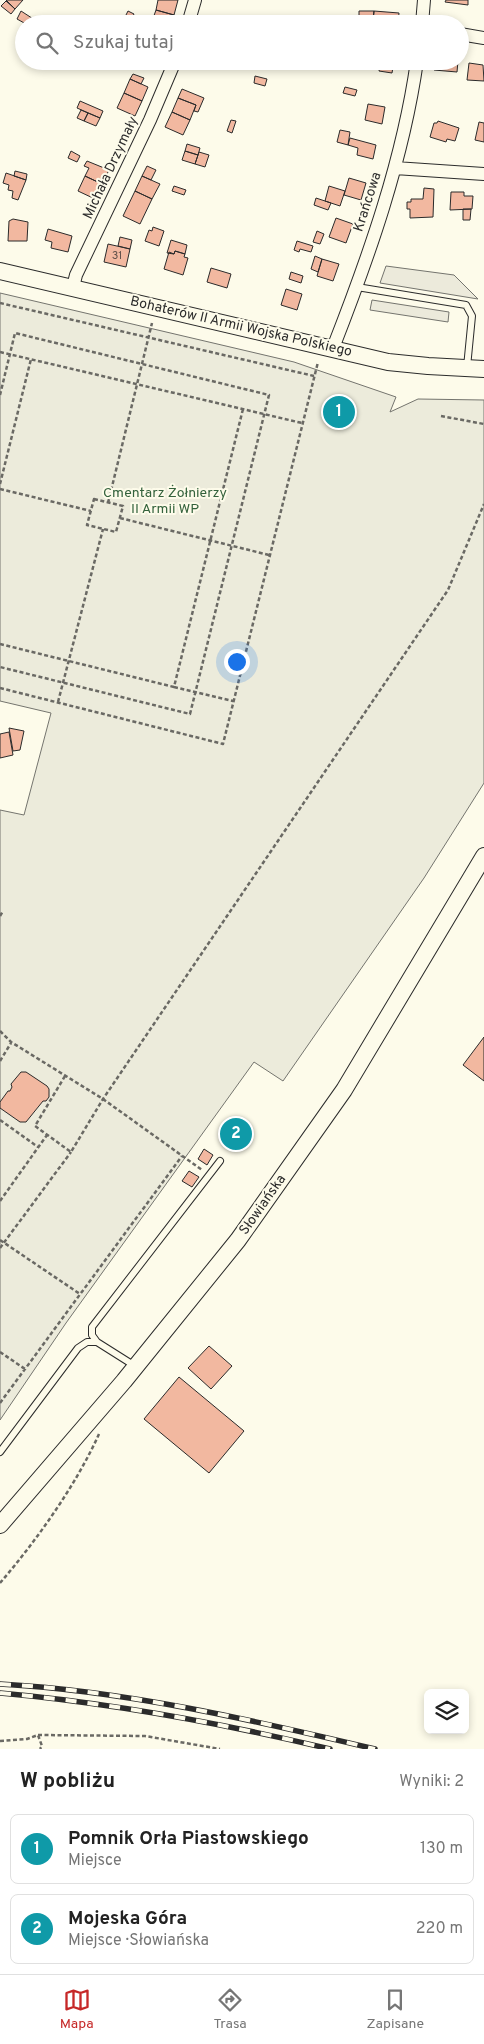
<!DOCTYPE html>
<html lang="pl">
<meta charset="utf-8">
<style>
body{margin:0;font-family:Overpass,sans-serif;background:#f2f2f2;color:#222}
.controls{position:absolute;right:15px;bottom:15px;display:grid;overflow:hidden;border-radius:8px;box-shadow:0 2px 8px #0003}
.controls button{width:45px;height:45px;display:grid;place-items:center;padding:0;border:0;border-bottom:1px solid #e0e0e0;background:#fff;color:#222;font:25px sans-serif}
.you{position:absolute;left:236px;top:661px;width:18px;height:18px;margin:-12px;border:4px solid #fff;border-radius:50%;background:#1a73e8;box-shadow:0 0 0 8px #1a73e833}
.badge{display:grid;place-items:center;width:32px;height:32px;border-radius:50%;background:#c62828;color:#fff;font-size:16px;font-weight:700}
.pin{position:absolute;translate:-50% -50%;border:2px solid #fff;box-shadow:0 1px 5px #0006}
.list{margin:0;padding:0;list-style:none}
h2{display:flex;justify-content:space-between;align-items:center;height:65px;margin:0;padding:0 20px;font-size:21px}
h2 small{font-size:16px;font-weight:400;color:#767676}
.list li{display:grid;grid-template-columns:32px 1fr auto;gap:15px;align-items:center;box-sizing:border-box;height:70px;margin:0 10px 10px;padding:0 10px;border:1px solid #e0e0e0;border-radius:8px}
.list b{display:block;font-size:19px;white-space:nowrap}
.list p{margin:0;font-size:16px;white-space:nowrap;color:#767676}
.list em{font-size:16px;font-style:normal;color:#767676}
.icon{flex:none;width:28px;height:28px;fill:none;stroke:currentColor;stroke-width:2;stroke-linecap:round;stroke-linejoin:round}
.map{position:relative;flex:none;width:484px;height:1749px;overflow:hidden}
.search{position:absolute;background:#fff;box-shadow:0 2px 8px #0003;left:15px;right:15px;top:15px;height:55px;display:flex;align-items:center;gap:12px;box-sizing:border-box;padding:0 18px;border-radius:28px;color:#767676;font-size:19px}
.sheet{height:225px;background:#fff}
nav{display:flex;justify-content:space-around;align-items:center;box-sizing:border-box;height:70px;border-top:1px solid #e0e0e0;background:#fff;font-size:14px;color:#767676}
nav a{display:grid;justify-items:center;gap:2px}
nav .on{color:#c62828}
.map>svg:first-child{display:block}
</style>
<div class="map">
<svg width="484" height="1749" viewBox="0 0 484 1749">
<rect width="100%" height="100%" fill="#fdfbea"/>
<path fill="#ecebdb" stroke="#74746e" d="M0 293 294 362 396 397 390 412 418 399 484 400V783L424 878 283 1081 254 1062 66 1323 0 1420V810L24 815 51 713 0 701Z"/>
<path fill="#eceadb" stroke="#74746e" d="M386 266 454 275 478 299 380 283Z
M372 300 449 312 448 322 370 310Z"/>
<path fill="#f2b8a0" stroke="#2b2b2b" d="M6 0H23L15 9Z
M158 0H178L174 15 156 10Z
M446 0H468V5L445 2Z
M6 1 15 9 11 14 1 6Z
M156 10 174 15 172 24H151Z
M21 11 38 22 37 24H26L17 19Z
M128 11 134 14 129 24 123 21Z
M359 11H374L373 21 359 20Z
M374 11 399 13 398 24 373 21Z
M206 16 226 21 225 24H204Z
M194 61H209L207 69 193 65Z
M368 61H394L392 73 379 71 380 65Z
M436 61H458L457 72 434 70Z
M469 63 483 65 484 81 467 80Z
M133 74 144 78 141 84 130 79Z
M255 76 267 79 265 86 254 83Z
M130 79 148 87 142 101 124 93Z
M345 87 357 90 355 96 343 93Z
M182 89 204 98 198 112 194 111 196 105 178 98Z
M124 93 142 101 135 116 117 108Z
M178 98 196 105 190 120 172 112Z
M80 101 103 111 100 118 77 108Z
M368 104 385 107 382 124 365 120Z
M81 110 88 113 84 121 77 118Z
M172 112 190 120 183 135 165 127Z
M88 113 100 118 96 126 84 121Z
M231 120 236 121 232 133 227 131Z
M438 121 459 128 455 141 447 139 446 142 430 137 434 123H437Z
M479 122 484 123V142L475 140Z
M340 130 350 132 348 145 337 142Z
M350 138 376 145 373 159 357 155 358 148 348 145Z
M187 144 200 148 198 155 185 151Z
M71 151 80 156 77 162 68 158Z
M185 151 198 155 195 164 182 160Z
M199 152 209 155 205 167 195 164Z
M87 161 109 170 102 184 85 176 89 168 84 166Z
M147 166 156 170 151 180 142 176Z
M15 171 27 174 26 180 14 176Z
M6 173 26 180 18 200 12 198 13 191 8 190 9 185 3 183Z
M85 176 102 184 95 199 78 191Z
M142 176 160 184 152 199 135 191Z
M349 178 366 183 361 200 344 195Z
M174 186 186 190 184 195 172 191Z
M329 186 345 191 340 206 325 201Z
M424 188 434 189 433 217 410 218V209H407V202H411V199H423Z
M135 191 152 199 140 224 123 216Z
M451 192H464V196H473L472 209 450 210Z
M316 198 331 203 328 210 314 205Z
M463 209H471L470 220H463Z
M336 218 353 224 346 243 329 237Z
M13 219 28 222 27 241H8L9 221Z
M153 227 164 231 159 246 145 241 149 230 152 231Z
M48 229 72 236 68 252 51 248 52 242 45 240Z
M317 231 324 234 320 244 313 242Z
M120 237 132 240 130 249 118 246Z
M171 240 187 245 185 254 175 251 174 254 167 253Z
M297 241 313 246 311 252 300 249 299 252 294 250Z
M108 244 130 249 126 267 104 262Z
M175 251 185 254 184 257 188 258 183 275 164 269 169 252 174 254Z
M315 256 322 259 318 272 311 269Z
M322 259 339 264 333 281 317 276Z
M211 268 231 274 227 288 207 282Z
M291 272 303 276 301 283 289 279Z
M286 289 302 294 297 310 281 305Z
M9 728 24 731 20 750 13 751Z
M9 732 13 755 0 758V734Z
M484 1037V1081L463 1065Z
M21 1072H26L47 1086 49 1089V1097L46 1101H43L26 1122H20L0 1108V1102L8 1091H10L12 1087 11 1084Z
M204 1149 213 1155 207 1165 198 1159Z
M189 1171 199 1177 192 1187 182 1181Z
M209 1346 232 1366 211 1389 188 1368Z
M179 1377 244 1431 209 1473 144 1419Z"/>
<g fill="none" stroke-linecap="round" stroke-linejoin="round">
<defs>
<path id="service" d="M357 287 466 305 472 316 467 367
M135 1366 97 1342 92 1335V1327L220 1161
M0 1452 78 1348 87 1342H97"/>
<path id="minor" d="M188 24 195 0
M422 24 424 0
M460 34 484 38
M395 168 484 174
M73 287 76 275 150 120 175 61
M333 348C369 256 403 160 417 61"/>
<path id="tertiary" d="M0 271 388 362 428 366 484 369
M0 1525 124 1381 238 1240 344 1090 484 856"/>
</defs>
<use href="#service" stroke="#2b2b2b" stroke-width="8"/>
<use href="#minor" stroke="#2b2b2b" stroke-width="14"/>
<use href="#tertiary" stroke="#2b2b2b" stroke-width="18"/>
<path stroke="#6a6964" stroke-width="2.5" stroke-dasharray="4 2.5" stroke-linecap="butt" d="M0 303 314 376
M0 352 302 423
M0 395 15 333 269 395 190 714 0 667
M441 416 484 424
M0 484 31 359
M0 489 91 511
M94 499 123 506 116 532 87 525Z
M108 503 152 323
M120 518 269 555
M0 644 174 687 243 409
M174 687 233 701
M0 688 223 744 318 362
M58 702 103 529
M0 916 3 911
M0 1031 11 1042 103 1099 202 1170
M0 1061 11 1043
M65 1076 35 1126 71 1152 103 1099 448 590 484 504
M0 1120 38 1147
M0 1201 47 1135
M0 1240 80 1294
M0 1248 71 1152
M0 1352 25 1369
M0 1403 182 1156
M0 1583C37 1540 76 1485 99 1434
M38 1735 145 1736 220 1749
M0 1741 27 1739 38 1735 42 1746 40 1749"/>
<use href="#service" stroke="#fdfbea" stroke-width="6"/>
<use href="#minor" stroke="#fdfbea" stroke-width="12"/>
<use href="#tertiary" stroke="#fdfbea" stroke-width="16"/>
<defs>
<path id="rail" d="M0 1684C127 1691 252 1720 375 1749
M0 1693C111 1703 221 1723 330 1749"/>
</defs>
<use href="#rail" stroke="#2b2b2b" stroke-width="5.5"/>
<use href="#rail" stroke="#fdfbea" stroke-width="4" stroke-dasharray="11" stroke-linecap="butt"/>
</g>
<g text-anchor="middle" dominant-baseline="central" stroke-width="4" stroke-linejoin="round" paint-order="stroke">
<g font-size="11" fill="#5d4e48">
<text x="117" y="256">31</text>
</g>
<g font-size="14" fill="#2b2b2b" stroke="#fdfbea">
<text transform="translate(111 168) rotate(-65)">Michała Drzymały</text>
<text transform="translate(368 202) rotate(-72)">Krańcowa</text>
<text transform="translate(241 327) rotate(13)">Bohaterów II Armii Wojska Polskiego</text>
<text transform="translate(263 1205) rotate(-55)">Słowiańska</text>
</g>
<g font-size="14" fill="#34623c" stroke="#fdfbea">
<text x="165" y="493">Cmentarz Żołnierzy<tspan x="165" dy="16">II Armii WP</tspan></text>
</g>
</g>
</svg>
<div class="controls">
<button><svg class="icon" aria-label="layers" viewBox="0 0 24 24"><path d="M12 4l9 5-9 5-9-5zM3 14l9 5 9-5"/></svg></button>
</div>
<div class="you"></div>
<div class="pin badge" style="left:339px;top:412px;background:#0f9aa8">1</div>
<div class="pin badge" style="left:236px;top:1134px;background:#0f9aa8">2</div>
<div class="search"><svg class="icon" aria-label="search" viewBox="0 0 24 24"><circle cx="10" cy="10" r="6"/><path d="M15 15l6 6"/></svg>Szukaj tutaj</div>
</div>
<section class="sheet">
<h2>W pobliżu<small>Wyniki: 2</small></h2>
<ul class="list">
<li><span class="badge" style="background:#0f9aa8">1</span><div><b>Pomnik Orła Piastowskiego</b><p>Miejsce</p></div><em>130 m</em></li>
<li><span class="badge" style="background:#0f9aa8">2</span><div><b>Mojeska Góra</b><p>Miejsce · Słowiańska</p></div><em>220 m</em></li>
</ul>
</section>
<nav>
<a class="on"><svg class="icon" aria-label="map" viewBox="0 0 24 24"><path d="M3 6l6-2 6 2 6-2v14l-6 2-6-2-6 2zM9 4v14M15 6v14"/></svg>Mapa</a>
<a><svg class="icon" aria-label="directions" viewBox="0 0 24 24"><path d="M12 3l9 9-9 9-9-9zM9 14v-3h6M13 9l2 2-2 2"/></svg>Trasa</a>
<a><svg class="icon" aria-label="saved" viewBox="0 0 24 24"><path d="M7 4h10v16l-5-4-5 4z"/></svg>Zapisane</a>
</nav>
